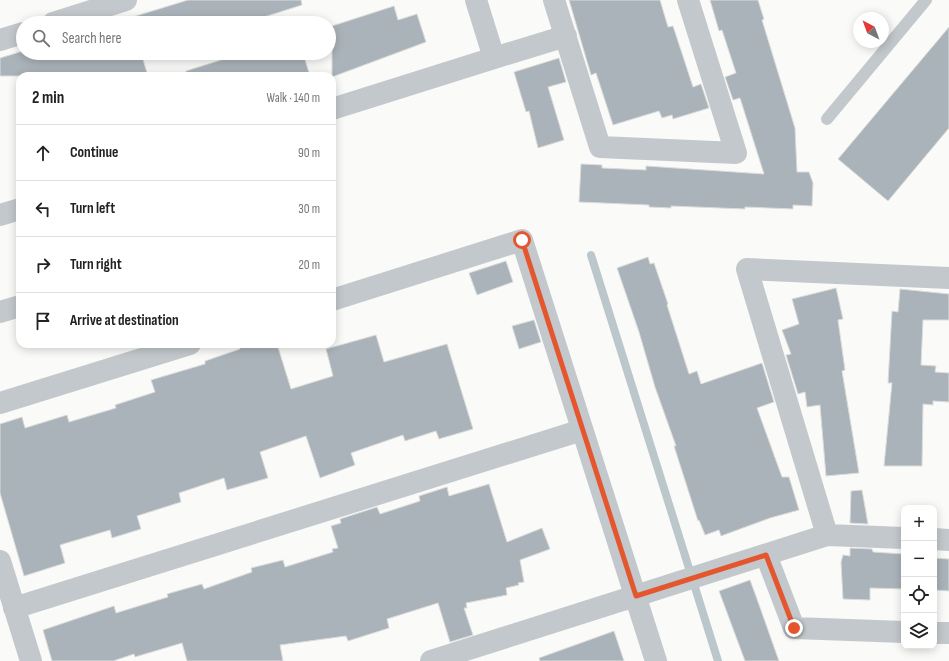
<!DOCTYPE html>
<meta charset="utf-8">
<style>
body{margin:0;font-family:"Sofia Sans Condensed",sans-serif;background:#f2f2f2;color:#222}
.controls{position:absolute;right:12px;bottom:12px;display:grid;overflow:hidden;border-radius:8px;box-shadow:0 2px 10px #0003}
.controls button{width:36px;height:36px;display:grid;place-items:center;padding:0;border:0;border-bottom:1px solid #e0e0e0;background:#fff;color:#222;font:20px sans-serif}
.compass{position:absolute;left:853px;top:12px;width:36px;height:36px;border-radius:50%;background:#fff;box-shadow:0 2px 10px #0003;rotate:319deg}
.stop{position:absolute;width:12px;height:12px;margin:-9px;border:3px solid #e4572e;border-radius:50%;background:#fff}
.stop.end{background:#e4572e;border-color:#fff;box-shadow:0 1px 4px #0008}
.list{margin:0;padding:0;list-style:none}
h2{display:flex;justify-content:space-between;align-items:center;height:52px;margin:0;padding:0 16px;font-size:17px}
h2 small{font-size:13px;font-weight:400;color:#767676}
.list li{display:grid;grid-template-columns:26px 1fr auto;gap:12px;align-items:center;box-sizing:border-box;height:56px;padding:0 16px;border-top:1px solid #e0e0e0}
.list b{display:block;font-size:15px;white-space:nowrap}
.list em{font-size:13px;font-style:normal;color:#767676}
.icon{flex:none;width:22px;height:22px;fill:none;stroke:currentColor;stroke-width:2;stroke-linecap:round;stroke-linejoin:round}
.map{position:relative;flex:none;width:949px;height:661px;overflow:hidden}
.search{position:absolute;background:#fff;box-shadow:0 2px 10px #0003;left:16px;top:16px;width:320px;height:44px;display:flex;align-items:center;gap:10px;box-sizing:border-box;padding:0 14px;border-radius:22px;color:#767676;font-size:15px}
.panel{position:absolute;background:#fff;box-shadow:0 2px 10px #0003;left:16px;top:72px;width:320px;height:276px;border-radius:12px}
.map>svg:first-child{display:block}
</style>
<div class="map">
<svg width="949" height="661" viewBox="0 0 949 661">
<rect width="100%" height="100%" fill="#fafaf8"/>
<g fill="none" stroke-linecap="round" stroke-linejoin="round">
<path stroke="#bbc7cb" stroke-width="8" d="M591 255 718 661"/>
</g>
<path fill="#aab3b9" stroke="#dcdcda" d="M188 0H301L302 5 245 23H113Z
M569 0H660L668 27 673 26 693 87 701 84 709 108 673 119 672 115 662 118 659 111 613 125 596 73 591 75Z
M710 0H758L764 19 762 20 795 128 797 172H809L813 183 812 206 793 205V209L745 207V209L671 206V208L649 207V205L579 202 581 164 602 165V168L646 170V166L764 174 740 98 733 100 725 77 736 73 722 30 719 31Z
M394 6 398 20 417 14 426 42 332 77V26Z
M949 27V128L888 201 838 159Z
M23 51V53H141L148 76H0V58Z
M243 53H303L310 76H186V71Z
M559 58 566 82 548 87 564 140 538 148 529 111 526 112 514 72Z
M648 257 650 264 654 263 668 304 667 305 689 374 697 371 701 384 762 363 774 402 757 408 782 477H789L799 510 770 518 721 536 719 530 705 535 699 520 698 521 674 446H676L655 387 639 332 617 268Z
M506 261 513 282 477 295 469 273Z
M836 288 843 319 838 320 845 370 842 371 859 473 826 476 820 405 807 407 805 392 798 394 786 355 791 354 782 330 799 324 792 299Z
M900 289 949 294V320H923L921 365 936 366 935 372 949 373V402L933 401V405L923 404 922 466H884L892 383H888L892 311 898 312Z
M534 320 541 342 519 349 512 326Z
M376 335 384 362 447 344 473 429 439 439 436 431 405 441 403 435 351 453 355 465 320 478 306 436 260 452 268 478 227 490 224 478 179 493 181 502 137 516 141 529 112 538 110 530 60 545 65 563 24 576 0 493V424L22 417 25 428 67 415 69 422 116 408 115 405 155 392 151 380 205 364V361L240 349 238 344H277L291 389 333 376 326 349Z
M489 484 507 542 542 528 550 549 520 560 524 582 518 583 519 585 506 588 507 595 466 603 467 608H464L473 635 450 642 438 603 387 619 389 628 348 641 346 636 280 645 283 661H187L182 643 135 657 134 654 113 661H52L43 630 114 606 116 613 168 597 167 594 202 584 204 589 252 572 251 568 283 560 285 567 333 552 332 549 338 548 331 526 341 523 340 519 377 507 380 514 420 501 419 496 447 487 449 496Z
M862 490 868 524 850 523 851 491Z
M850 548 872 549 873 552 904 554V589L870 588V600L843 599 841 562 843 555 850 556Z
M934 558 949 559V591L934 590Z
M750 580 757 599 779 661H745L719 591Z
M614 631 624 661H540L539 658Z"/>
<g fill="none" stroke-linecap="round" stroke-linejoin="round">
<path stroke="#c3c8cc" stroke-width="12" d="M827 119 926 0"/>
<path stroke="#c3c8cc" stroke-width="22" d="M554 0 600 147 736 153 688 0
M53 23 126 0
M0 40 23 33
M494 58 566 36
M332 109 494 58 476 0
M0 215 20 209
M332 300 522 240 656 661
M0 312 20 306
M0 403 190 344
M827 535 747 269 949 278
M934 539 949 540
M766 555 794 628 904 632
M0 561 31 661
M14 608 582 430
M934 633H949
M431 661 827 535 904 538"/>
</g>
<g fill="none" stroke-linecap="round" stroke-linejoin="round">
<path stroke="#e4572e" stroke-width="5" d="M522 240 636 596 766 555 794 628"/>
</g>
</svg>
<div class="controls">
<button>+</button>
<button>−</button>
<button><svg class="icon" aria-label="locate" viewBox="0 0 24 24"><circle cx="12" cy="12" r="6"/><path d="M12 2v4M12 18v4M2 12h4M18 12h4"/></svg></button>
<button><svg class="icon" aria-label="layers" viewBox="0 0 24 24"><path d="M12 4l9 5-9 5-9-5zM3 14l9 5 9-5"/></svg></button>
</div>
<svg class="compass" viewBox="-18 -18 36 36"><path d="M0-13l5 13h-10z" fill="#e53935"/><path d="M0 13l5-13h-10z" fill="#767676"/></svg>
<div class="stop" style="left:522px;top:240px"></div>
<div class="stop end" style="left:794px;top:628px"></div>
<div class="search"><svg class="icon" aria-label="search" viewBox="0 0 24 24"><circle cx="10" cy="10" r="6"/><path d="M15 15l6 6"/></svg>Search here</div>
<section class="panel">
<h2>2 min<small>Walk · 140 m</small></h2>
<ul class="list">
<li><svg class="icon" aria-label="ahead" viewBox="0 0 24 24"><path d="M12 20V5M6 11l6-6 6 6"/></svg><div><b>Continue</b></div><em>90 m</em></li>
<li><svg class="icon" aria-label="left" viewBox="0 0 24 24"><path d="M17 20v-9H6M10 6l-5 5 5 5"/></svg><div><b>Turn left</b></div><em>30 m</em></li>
<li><svg class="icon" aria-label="right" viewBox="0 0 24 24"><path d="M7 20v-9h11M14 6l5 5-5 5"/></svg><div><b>Turn right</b></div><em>20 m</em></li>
<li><svg class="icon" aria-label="arrive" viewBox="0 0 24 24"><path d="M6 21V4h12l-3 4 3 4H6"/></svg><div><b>Arrive at destination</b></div></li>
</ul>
</section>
</div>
